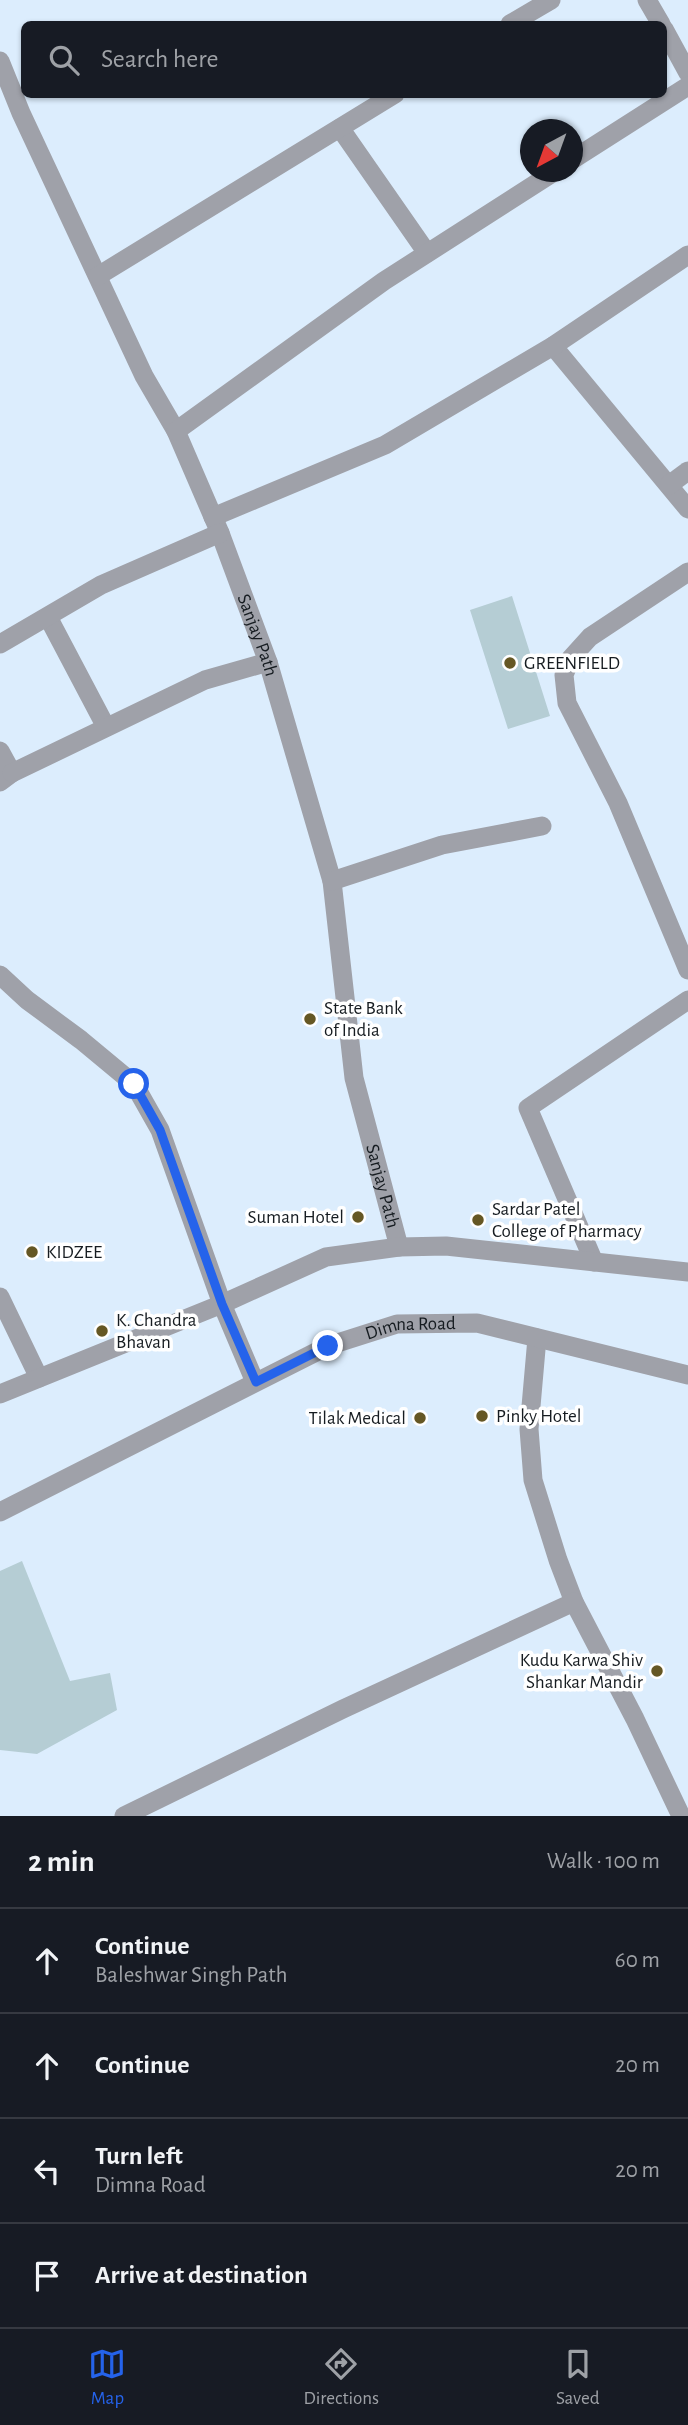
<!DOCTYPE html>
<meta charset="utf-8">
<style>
body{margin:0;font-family:"Alegreya Sans",sans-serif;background:#242831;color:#f1f3f6}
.compass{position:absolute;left:520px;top:119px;width:63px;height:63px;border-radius:50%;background:#171b24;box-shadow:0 2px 5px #0004;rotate:221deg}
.stop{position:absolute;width:21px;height:21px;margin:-16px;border:5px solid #2563eb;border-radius:50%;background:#fff}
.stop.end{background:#2563eb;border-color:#fff;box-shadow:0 2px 7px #0008}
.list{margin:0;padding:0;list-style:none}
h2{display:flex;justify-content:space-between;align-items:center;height:91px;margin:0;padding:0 28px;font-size:30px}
h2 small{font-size:23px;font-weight:400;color:#9ea1a6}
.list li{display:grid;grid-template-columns:46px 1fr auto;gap:21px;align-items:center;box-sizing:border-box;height:105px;padding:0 28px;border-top:2px solid #363941}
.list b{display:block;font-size:26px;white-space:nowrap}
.list p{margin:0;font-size:23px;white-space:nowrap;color:#9ea1a6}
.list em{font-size:23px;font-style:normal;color:#9ea1a6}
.icon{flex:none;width:38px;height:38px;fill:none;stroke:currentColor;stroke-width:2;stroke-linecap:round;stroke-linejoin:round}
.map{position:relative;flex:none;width:688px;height:1816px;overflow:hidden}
.search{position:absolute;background:#171b24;box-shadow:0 2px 5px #0004;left:21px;right:21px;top:21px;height:77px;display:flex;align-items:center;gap:18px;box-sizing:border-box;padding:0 24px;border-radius:10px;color:#9ea1a6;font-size:26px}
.sheet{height:511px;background:#171b24}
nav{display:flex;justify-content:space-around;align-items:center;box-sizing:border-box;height:98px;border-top:2px solid #363941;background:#171b24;font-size:19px;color:#9ea1a6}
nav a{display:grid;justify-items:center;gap:4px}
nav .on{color:#2563eb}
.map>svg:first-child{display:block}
</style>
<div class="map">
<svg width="688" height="1816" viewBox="0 0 688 1816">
<rect width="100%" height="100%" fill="#dcedfd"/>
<path fill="#b5cdd4" d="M512 596 550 716 508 729 470 610Z
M22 1561 70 1681 110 1673 117 1710 37 1754 0 1750V1571Z"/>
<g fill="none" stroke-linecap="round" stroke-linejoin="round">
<g stroke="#9fa1a9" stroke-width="19">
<path d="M647 0 661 24"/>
<path d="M510 24 551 0"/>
<path d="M664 29 688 73"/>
<path id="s1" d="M0 61 21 113 144 376 176 431 220 533 268 662 332 881 354 1078 399 1247"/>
<path d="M340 128 427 253"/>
<path d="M572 160 688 86"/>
<path d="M98 276 395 94"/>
<path d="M553 346 688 509"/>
<path d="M176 431 384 281 554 172"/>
<path d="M669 485 688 471"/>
<path d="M213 517 385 445 553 346 688 255"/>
<path d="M688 572 590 637 571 658 564 675 567 703 618 803 688 970"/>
<path d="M48 617 106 727"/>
<path d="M0 644 101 585 220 533"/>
<path d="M0 751 12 773 0 782"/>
<path d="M12 773 205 680 268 662"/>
<path d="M332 881 442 845 542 826"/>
<path d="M0 975 27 1000 81 1040 134 1084 160 1130 222 1304 255 1382"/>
<path d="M594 1262 528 1108 688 1000"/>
<path d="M0 1297 39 1378"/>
<path d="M537 1338 529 1429 533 1480 558 1560 574 1602 635 1719 681 1816"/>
<path d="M124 1816 343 1709 574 1602"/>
</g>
<g stroke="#9fa1a9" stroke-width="19">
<path d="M0 1394 222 1304 326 1257 399 1247 446 1246 688 1272"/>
<path id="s2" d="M0 1512 328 1346 397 1324 477 1323 688 1375"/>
</g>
</g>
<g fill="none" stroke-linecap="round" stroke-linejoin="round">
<path stroke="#2563eb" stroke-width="9" d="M134 1084 160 1130 222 1304 256 1382 328 1346"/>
</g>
<g fill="#655724" stroke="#fff" stroke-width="2.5">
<circle cx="510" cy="663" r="7"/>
<circle cx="310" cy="1019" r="7"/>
<circle cx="358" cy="1217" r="7"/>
<circle cx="478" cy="1220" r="7"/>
<circle cx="32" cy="1252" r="7"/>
<circle cx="102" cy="1331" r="7"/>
<circle cx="482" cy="1416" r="7"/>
<circle cx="420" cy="1418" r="7"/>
<circle cx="657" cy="1671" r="7"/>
</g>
<g text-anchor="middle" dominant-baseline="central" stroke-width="7" stroke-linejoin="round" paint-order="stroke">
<g font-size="19" fill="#161c21" stroke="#fff">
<text stroke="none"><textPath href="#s1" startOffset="630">Sanjay Path</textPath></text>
<text stroke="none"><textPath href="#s1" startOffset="1197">Sanjay Path</textPath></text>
<text stroke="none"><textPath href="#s2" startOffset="453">Dimna Road</textPath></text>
</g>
<g font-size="19" fill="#161c21" stroke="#fff" text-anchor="start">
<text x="524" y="663">GREENFIELD</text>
<text x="324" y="1008">State Bank<tspan x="324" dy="22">of India</tspan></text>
<text x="492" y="1209">Sardar Patel<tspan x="492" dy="22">College of Pharmacy</tspan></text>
<text x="344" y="1217" text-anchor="end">Suman Hotel</text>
<text x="46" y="1252">KIDZEE</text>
<text x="116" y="1320">K. Chandra<tspan x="116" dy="22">Bhavan</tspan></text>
<text x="496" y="1416">Pinky Hotel</text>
<text x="406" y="1418" text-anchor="end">Tilak Medical</text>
<text x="643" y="1660" text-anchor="end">Kudu Karwa Shiv<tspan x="643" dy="22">Shankar Mandir</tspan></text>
</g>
</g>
</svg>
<svg class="compass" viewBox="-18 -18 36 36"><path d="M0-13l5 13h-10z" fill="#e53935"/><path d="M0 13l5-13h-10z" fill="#9ea1a6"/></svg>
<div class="stop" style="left:134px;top:1084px"></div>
<div class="stop end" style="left:328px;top:1346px"></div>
<div class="search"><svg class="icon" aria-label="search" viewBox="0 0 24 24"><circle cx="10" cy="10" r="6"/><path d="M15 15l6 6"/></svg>Search here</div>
</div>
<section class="sheet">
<h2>2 min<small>Walk · 100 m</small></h2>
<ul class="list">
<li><svg class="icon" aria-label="ahead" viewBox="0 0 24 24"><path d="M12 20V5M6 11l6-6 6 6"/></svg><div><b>Continue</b><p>Baleshwar Singh Path</p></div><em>60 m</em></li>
<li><svg class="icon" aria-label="ahead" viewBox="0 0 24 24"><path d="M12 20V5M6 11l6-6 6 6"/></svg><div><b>Continue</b></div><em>20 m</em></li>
<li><svg class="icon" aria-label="left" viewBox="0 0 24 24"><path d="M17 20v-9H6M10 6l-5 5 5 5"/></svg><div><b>Turn left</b><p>Dimna Road</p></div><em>20 m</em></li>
<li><svg class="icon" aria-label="arrive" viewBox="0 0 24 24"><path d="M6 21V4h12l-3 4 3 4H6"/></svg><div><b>Arrive at destination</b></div></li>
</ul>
</section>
<nav>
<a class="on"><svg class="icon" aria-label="map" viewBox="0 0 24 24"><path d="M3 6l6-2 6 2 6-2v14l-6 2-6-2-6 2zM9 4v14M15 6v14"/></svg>Map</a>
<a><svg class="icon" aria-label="directions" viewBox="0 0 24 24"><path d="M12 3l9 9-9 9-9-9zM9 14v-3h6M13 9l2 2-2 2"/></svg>Directions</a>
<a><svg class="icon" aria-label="saved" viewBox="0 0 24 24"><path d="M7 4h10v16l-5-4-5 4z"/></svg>Saved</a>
</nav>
